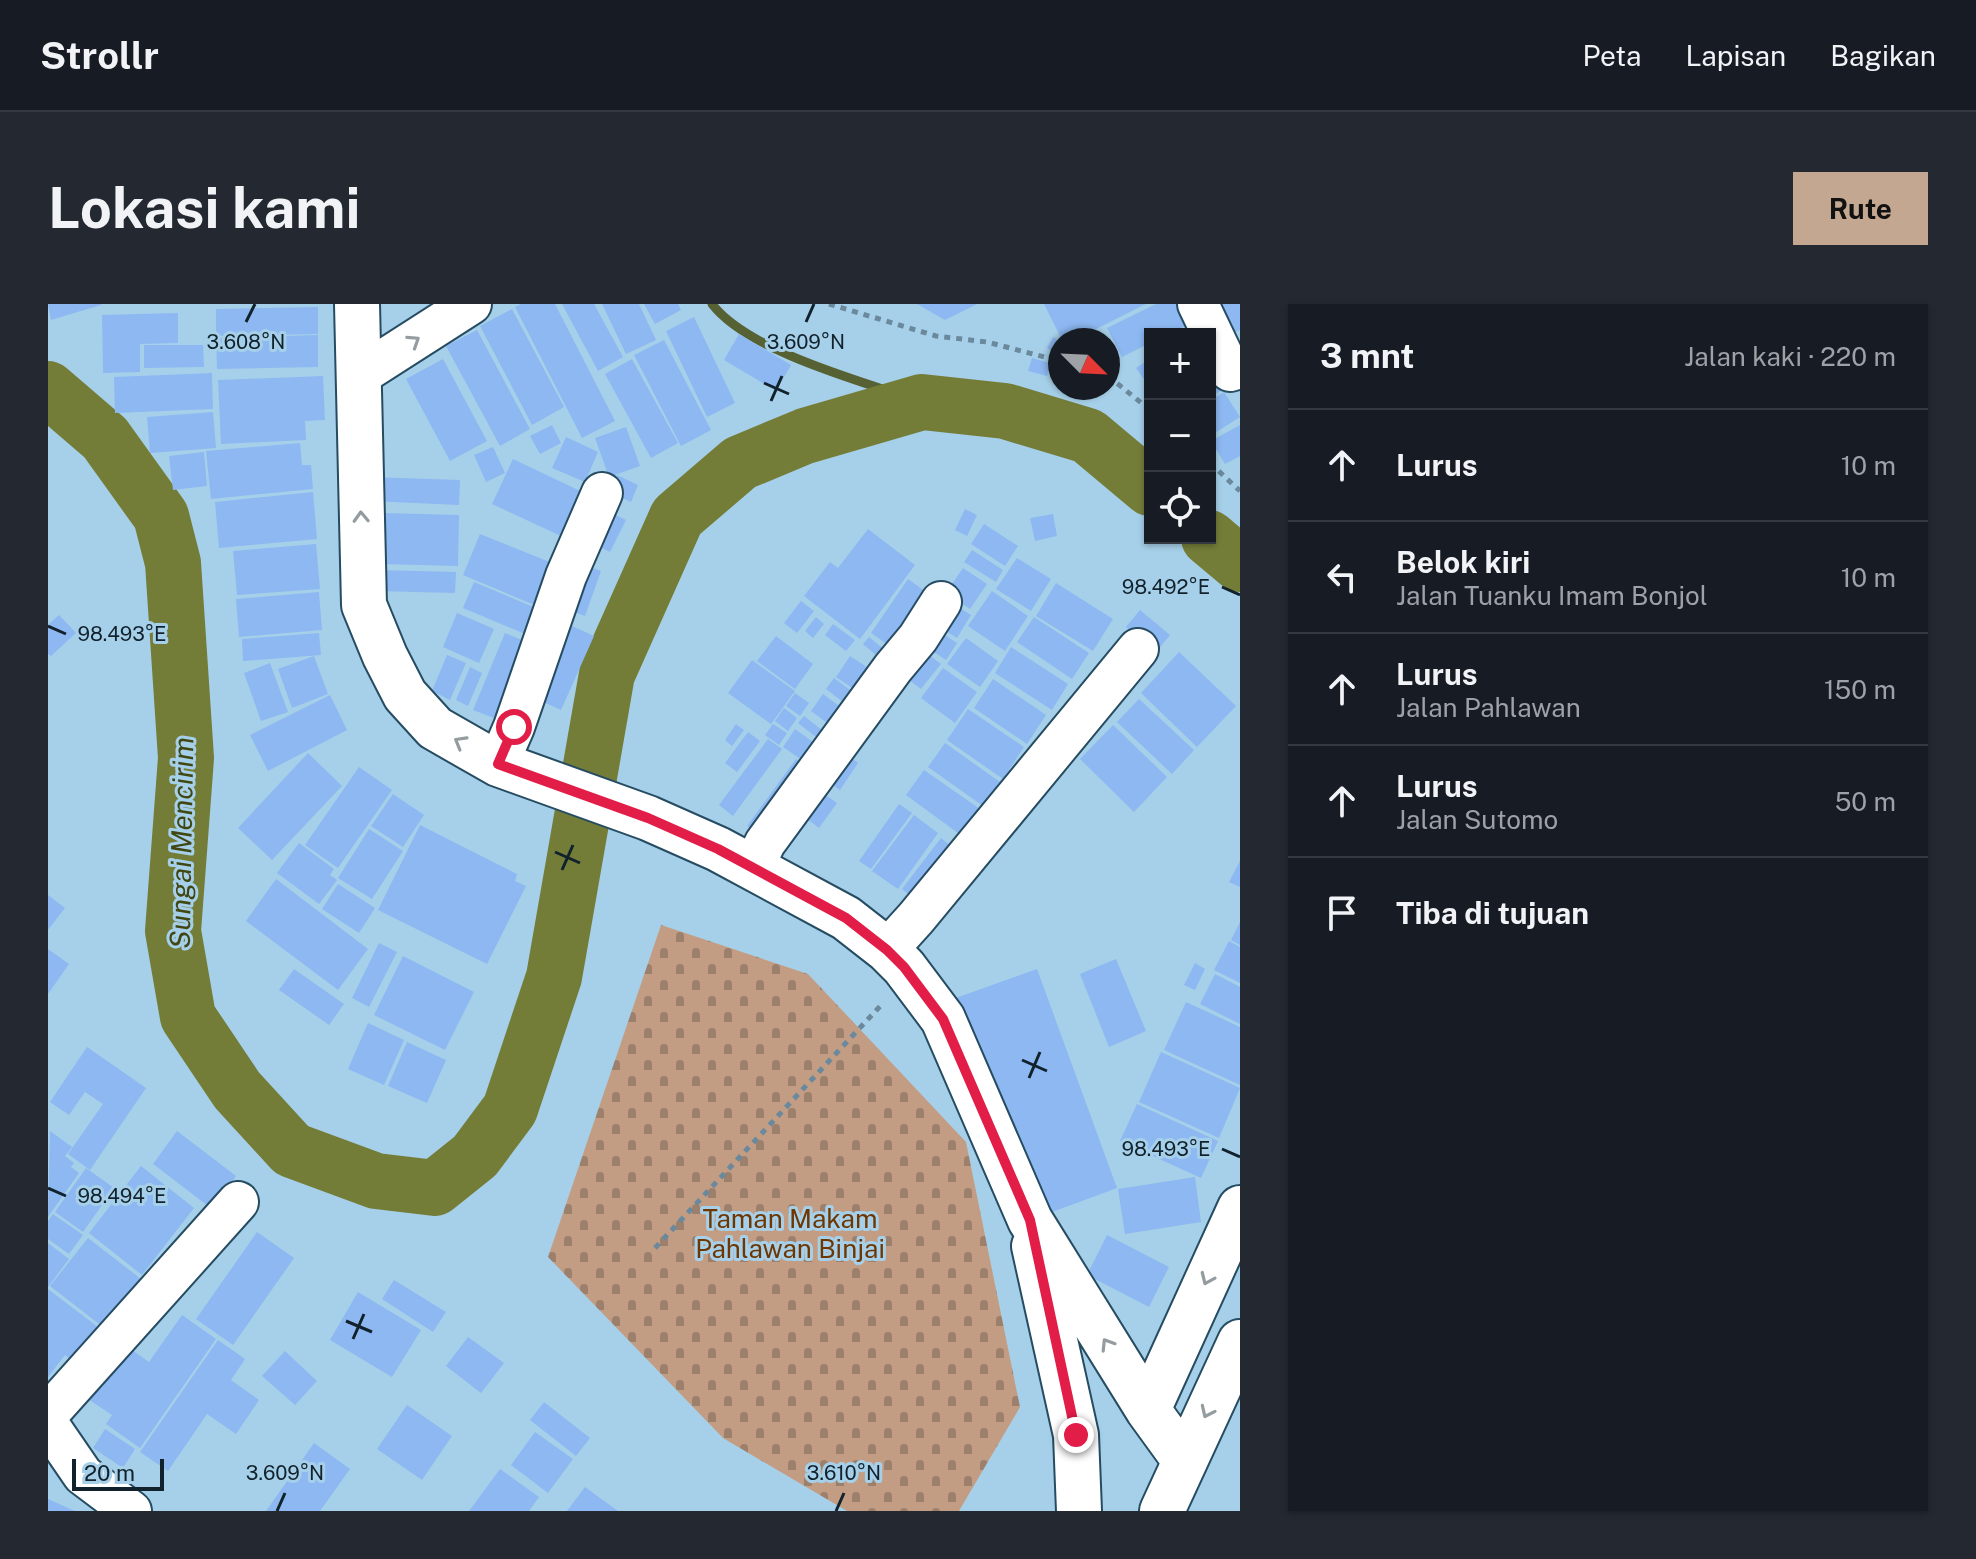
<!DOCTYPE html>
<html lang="id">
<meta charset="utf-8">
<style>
body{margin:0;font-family:"Public Sans",sans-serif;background:#242831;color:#f1f3f6}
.controls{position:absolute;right:24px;top:24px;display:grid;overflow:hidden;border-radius:0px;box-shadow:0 2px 6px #0004}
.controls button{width:72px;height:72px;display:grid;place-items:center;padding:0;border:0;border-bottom:2px solid #363941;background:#171b24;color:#f1f3f6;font:40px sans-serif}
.compass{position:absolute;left:1000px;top:24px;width:72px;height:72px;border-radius:50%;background:#171b24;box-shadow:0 2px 6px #0004;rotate:114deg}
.scale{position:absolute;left:24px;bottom:20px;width:92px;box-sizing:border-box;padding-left:8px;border:4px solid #12222c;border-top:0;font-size:22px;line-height:28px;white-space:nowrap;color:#12222c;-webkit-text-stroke:6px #a6d0e9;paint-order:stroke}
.stop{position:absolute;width:24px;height:24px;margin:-18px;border:6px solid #e11d48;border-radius:50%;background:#fff}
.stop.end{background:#e11d48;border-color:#fff;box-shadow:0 2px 8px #0008}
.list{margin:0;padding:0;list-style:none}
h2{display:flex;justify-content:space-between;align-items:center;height:104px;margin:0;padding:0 32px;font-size:34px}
h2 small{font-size:26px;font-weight:400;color:#9ea1a6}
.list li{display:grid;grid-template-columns:52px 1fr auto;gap:24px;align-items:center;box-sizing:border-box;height:112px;padding:0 32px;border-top:2px solid #363941}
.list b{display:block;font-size:30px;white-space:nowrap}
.list p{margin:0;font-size:26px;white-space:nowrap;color:#9ea1a6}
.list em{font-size:26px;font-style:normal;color:#9ea1a6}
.icon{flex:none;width:44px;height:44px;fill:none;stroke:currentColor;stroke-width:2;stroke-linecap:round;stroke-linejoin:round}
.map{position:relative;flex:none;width:1192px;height:1207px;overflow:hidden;border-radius:0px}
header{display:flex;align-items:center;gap:48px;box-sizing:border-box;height:112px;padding:0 40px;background:#171b24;border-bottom:2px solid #363941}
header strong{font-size:38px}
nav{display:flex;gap:44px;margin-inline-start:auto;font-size:28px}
.intro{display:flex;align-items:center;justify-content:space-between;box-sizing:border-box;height:192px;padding:0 48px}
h1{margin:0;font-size:56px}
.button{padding:20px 36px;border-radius:0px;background:#c3a790;color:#111;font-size:28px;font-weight:700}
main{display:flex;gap:48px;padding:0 48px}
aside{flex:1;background:#171b24;border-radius:0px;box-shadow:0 2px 6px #0004}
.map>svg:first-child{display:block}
</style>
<header>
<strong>Strollr</strong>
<nav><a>Peta</a><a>Lapisan</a><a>Bagikan</a></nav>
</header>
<div class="intro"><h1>Lokasi kami</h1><a class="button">Rute</a></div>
<main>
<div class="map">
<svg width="1192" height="1207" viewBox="0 0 1192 1207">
<defs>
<pattern id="cemetery-stones" width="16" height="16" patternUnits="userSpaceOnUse" patternTransform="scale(2)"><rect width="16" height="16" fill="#c39d83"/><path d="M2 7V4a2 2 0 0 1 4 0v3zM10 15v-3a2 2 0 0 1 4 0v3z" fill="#9d806b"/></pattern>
</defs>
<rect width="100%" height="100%" fill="#a6d0e9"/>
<path fill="url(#cemetery-stones)" d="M613 621 760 670 918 838 972 1103 911 1207H799L675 1134 500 953Z"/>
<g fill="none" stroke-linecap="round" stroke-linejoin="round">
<path stroke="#576234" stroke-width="9" d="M664 0C701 48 816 78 874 98"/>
<path stroke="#747d38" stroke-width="56" d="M0 85 57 134 113 212 125 259 138 454 125 627 140 713 189 786 244 846 328 877 387 884 427 852 462 805 506 673 559 370 629 213 692 159 757 132 874 98 957 107 1040 132 1102 184
M1161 234 1192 260"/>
</g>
<path fill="#8db8f1" d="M0 0H53V1L3 16Z
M473 0H507L567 117 534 134 467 3Z
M514 0H546L575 53 550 67Z
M554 0H591L608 36 578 50Z
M596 0H630L633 6 607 20Z
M869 0H929L897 16Z
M996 0H1098L1026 36H1014Z
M1108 0H1144L1151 15 1120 30H1102V39L1074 53 1059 24Z
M1172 0H1192V26L1185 29Z
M270 3V30L168 32V5Z
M464 5 516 103 484 121 432 22Z
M130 9V39L92 40V68L55 69 54 11Z
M646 13 687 99 659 113 618 27Z
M429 26 482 125 452 142 398 42Z
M691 30 743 61 728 87 676 56Z
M270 31V63L169 65 168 34Z
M1005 33 1012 37 1007 49 999 44Z
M616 36 663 126 633 142 586 51Z
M96 41H155L156 63 96 64Z
M1162 52 1183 81 1162 93Z
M984 54 1002 59 999 72 980 67Z
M395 55 439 137 402 157 358 75Z
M584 55 630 139 603 154 557 70Z
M1100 56 1102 75 1098 78 1088 64Z
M164 69 165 105 67 109 66 73Z
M275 72 277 116 257 117 258 136 173 140 170 76Z
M1176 88 1192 113 1162 132V97Z
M165 108 168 144 102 149 99 113Z
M504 121 513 139 492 150 482 132Z
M1192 121V152L1177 160 1163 137Z
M578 123 592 162 561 173 547 134Z
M518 133 550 148 537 178 504 164Z
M252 139 254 161H263L265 185 163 195 158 147Z
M445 143 457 169 438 178 426 151Z
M156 148 159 182 125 186 121 152Z
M465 155 547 194 526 238 444 200Z
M569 171 590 181 583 198 562 188Z
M323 173 412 176 411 201 322 197Z
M265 188 269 235 171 244 167 198Z
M553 204 578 216 562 248 538 236Z
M917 205 929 211 919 232 907 226Z
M333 209 411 211 410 262 332 260Z
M1005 210 1009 232 987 237 982 214Z
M936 220 970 242 957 262 923 240Z
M820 225 867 261 812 335 756 292 782 258 790 264Z
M432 230 509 261 491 303 415 271Z
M268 240 272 285 189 291 185 247Z
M924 246 955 266 948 278 916 258Z
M969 254 1003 275 983 307 948 285Z
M528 258 553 267 537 312 512 303Z
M915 264 939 280 922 305 898 289Z
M330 266 408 268 407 289 329 287Z
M860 275 892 298 855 351 823 329Z
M426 278 488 304 477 330 415 304Z
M1008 279 1065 315 1045 347 988 312Z
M944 287 980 312 957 347 920 322Z
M271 288 274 326 191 333 188 295Z
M899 296 923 311 909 334 885 319Z
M753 297 766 307 749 329 736 319Z
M1092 306 1122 331 1108 348 1078 323Z
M409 309 446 325 431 359 395 343Z
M11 311 28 329 3 352 0 350V321Z
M768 313 776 320 765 334 757 327Z
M986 313 1041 349 1024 375 969 338Z
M513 317 546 332 513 406 489 395Z
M785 320 807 336 798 347 777 331Z
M883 322 909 339 898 356 872 339Z
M271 329 273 351 195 357 194 335Z
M457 329 486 341 454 417 425 406Z
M728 332 765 360 747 385 709 357Z
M821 333 848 355 842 363 815 340Z
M918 334 950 357 932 383 899 360Z
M869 342 893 360 873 385 849 367Z
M963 343 1020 380 1004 406 947 369Z
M1131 348 1188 402 1149 443 1093 389Z
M399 351 418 359 402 396 384 387Z
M266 352 280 390 244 404 230 365Z
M802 352 834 373 819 394 788 373Z
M704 356 747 387 723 420 680 389Z
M222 359 240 408 213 417 196 369Z
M422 363 434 369 420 402 408 396Z
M895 364 929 388 907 419 873 394Z
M786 374 817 397 809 409 778 385Z
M945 375 998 411 979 440 926 404Z
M747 389 761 399 752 412 738 402Z
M775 390 806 413 794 430 763 407Z
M282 391 299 426 220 467 202 431Z
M1091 395 1146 446 1124 470 1069 418Z
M736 404 749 414 740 427 727 417Z
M920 405 976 443 955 475 899 436Z
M756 412 788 437 782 444 750 419Z
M688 420 696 426 684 442 677 436Z
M725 420 739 429 731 441 717 431Z
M1065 421 1119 473 1086 508 1032 455Z
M747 425 779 448 767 465 735 443Z
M700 428 712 437 689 468 677 459Z
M720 435 734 445 685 512 671 501Z
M897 439 952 478 935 502 880 463Z
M791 445 810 459 792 486 772 471Z
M260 449 294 482 224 556 190 524Z
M748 455 765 468 716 533 699 522Z
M311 463 344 486 290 564 257 541Z
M876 466 932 505 914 532 858 491Z
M345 490 376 511 355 543 323 522Z
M776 490 789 499 771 524 758 514Z
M851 500 864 509 823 565 811 557Z
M866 511 890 529 850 585 824 567Z
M372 521 469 570 467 577 478 582 439 660 330 606Z
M321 525 355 547 324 595 290 574Z
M893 534 910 548 871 599 854 585Z
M251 539 286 565 282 571 289 576 271 600 229 569Z
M1192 557V583L1181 578Z
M228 575 320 645 290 686 198 617Z
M290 580 327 604 311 629 274 605Z
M0 591 17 604 0 626Z
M1192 618V641L1183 636Z
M1181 637 1192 643V679L1166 666Z
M331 639 349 648 321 703 304 694Z
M0 645 21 660 0 690Z
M355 652 426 688 397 746 326 711Z
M1068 655 1098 727 1061 743 1032 670Z
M1147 659 1157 665 1147 686 1136 681Z
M246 665 296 700 281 721 231 686Z
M989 665 1069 884 988 914 908 694Z
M1167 670 1192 683V720L1152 700Z
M1138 698 1192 723V781L1116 746Z
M320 719 356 736 336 781 300 765Z
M359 738 398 756 379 799 340 782Z
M39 743 98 784 42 866 20 850 55 800 37 788 21 811 2 798Z
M1113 748 1192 784 1171 834 1091 798Z
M1089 800 1170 837 1153 874 1072 837Z
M2 827 24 843 17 852 26 859 23 863 31 869 0 913Z
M129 827 188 872 164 905 105 860Z
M93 862 146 904 94 971 41 929Z
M38 864 66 884 35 928 7 908Z
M1147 873 1153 918 1077 930 1070 885Z
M5 910 35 931 21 950 0 935V917Z
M209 928 246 954 185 1041 148 1015Z
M1059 931 1121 963 1101 1003 1039 971Z
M40 934 93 975 55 1023 2 982Z
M0 939 21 955 0 983Z
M346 976 398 1008 385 1028 334 995Z
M0 985 55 1027 29 1061 17 1051 0 1073Z
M310 988 373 1026 344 1073 282 1036Z
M134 1011 168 1035 92 1144 58 1120 64 1111 34 1091 71 1037 101 1058Z
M420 1033 456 1059 433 1089 398 1062Z
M170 1036 197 1055 183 1076 211 1096 188 1130 159 1110 120 1167 92 1148Z
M237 1047 269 1077 247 1101 214 1072Z
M496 1098 542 1134 528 1152 482 1116Z
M359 1101 404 1132 374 1176 329 1145Z
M57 1125 87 1145 75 1164 45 1144Z
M487 1128 525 1155 500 1189 463 1161Z
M266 1139 302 1165 272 1207H218Z
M452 1165 491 1193 481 1207H421Z
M537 1183 570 1207H519Z
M0 1195 27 1207H0Z"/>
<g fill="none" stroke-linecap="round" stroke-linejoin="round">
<defs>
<path id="minor" d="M1150 0 1182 67 1192 64
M309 73 423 0
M450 460 466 423 518 272 554 189
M705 564 717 539 845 364 870 334 893 298
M839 646 868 614 1090 345
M0 1110 190 898
M0 1120 35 1171 83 1207"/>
<path id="major" d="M309 0 316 301 337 352 357 391 387 424 450 460 600 514 670 545 798 614 839 646 856 663 895 715 982 916 1100 1106 1137 1157
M986 942 1028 1131 1031 1207
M1100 1106 1192 904
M1114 1207 1192 1038"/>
</defs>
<use href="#minor" stroke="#264c62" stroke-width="44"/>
<use href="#major" stroke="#264c62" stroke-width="48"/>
<path stroke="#6a899c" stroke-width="5" stroke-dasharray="6 6" stroke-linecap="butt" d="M781 0 888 32 939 38 1012 57
M1060 72 1102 106
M1162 159 1192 187
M607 944 836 698"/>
<use href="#minor" stroke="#fff" stroke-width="40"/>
<use href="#major" stroke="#fff" stroke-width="44"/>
</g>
<defs><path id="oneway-chevron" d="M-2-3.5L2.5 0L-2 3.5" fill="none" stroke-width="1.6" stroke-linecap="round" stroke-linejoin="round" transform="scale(2)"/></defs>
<g stroke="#949ca0">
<use href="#oneway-chevron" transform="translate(366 37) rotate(-33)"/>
<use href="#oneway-chevron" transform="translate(313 213) rotate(-92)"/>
<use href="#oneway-chevron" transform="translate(412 438) rotate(-150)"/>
<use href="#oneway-chevron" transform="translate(1159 975) rotate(114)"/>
<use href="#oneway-chevron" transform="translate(1059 1040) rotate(-122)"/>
<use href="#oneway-chevron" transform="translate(1159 1108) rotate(115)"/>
</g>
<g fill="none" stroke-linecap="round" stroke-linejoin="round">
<path stroke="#e11d48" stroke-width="10" d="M466 423 450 460 600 514 670 545 798 614 839 646 856 663 895 715 982 916 1028 1131"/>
</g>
<path fill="none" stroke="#12222c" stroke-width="3" d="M198 18 207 0M758 18 766 0M716 79 741 90M723 97 734 72M1174 283 1192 291M0 322 18 330M507 548 532 559M514 566 525 541M974 756 999 767M981 774 992 748M1174 845 1192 853M0 884 18 892M298 1017 324 1028M305 1035 316 1010M229 1207 237 1189M788 1207 796 1189"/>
<g text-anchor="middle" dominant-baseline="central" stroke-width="6" stroke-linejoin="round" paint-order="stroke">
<g font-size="26" fill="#6e3600" stroke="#a6d0e9">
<text x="742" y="914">Taman Makam<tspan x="742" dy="30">Pahlawan Binjai</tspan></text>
</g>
<g font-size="28" font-style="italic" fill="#414712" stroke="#a6d0e9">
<text transform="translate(133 539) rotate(-89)">Sungai Mencirim</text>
</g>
</g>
<g font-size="20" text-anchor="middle" fill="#12222c" stroke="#a6d0e9" stroke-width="6" stroke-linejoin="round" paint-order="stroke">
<text x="198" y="45">3.608°N</text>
<text x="758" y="45">3.609°N</text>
<text x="1118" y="290">98.492°E</text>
<text x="74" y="337">98.493°E</text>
<text x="1118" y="852">98.493°E</text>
<text x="74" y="899">98.494°E</text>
<text x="237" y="1176">3.609°N</text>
<text x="796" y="1176">3.610°N</text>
</g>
</svg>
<div class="controls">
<button>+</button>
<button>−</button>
<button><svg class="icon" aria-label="locate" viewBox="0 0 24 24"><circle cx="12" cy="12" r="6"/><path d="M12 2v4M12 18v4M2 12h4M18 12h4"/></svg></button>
</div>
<svg class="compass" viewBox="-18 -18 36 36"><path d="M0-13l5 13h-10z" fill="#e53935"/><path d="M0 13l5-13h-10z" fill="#9ea1a6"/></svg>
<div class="scale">20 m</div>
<div class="stop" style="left:466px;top:423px"></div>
<div class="stop end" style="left:1028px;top:1131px"></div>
</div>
<aside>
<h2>3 mnt<small>Jalan kaki · 220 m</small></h2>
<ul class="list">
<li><svg class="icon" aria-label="ahead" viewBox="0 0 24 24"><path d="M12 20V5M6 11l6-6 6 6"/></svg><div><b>Lurus</b></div><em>10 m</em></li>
<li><svg class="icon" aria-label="left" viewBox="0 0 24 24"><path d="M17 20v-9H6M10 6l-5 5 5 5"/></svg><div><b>Belok kiri</b><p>Jalan Tuanku Imam Bonjol</p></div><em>10 m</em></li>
<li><svg class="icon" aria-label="ahead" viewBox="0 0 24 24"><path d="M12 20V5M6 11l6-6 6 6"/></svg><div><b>Lurus</b><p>Jalan Pahlawan</p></div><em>150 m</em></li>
<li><svg class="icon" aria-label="ahead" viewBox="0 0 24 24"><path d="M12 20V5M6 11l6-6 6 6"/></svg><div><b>Lurus</b><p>Jalan Sutomo</p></div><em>50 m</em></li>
<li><svg class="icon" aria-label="arrive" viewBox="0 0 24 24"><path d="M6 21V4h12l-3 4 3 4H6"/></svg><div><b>Tiba di tujuan</b></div></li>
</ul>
</aside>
</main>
